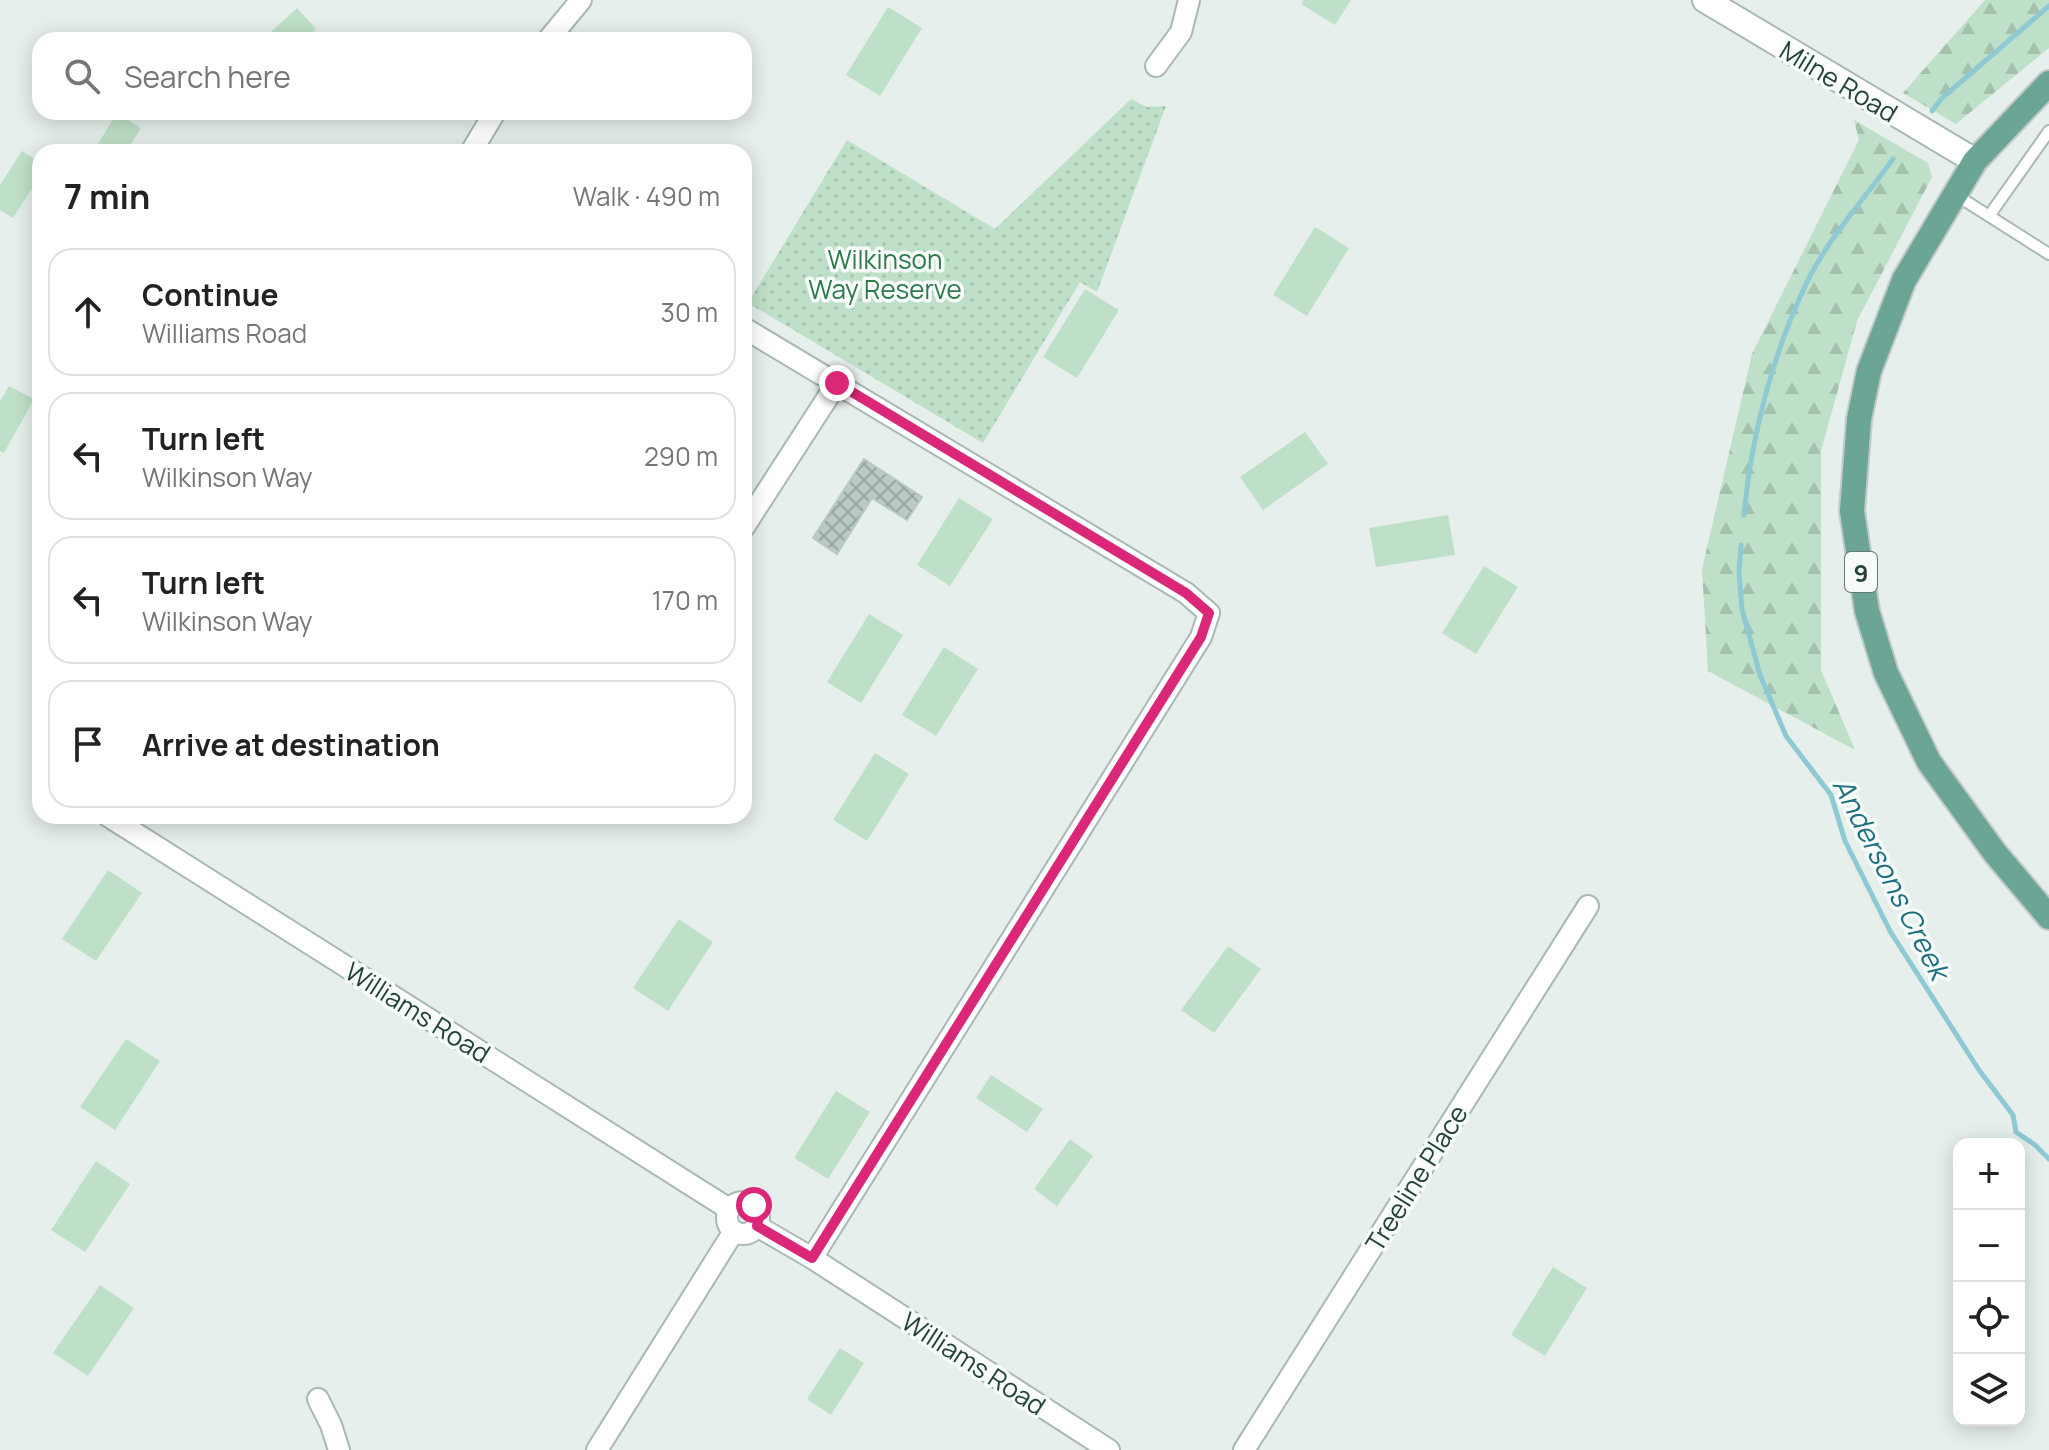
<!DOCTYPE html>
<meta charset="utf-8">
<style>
body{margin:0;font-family:Manrope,sans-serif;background:#f6f6f6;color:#222}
.controls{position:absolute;right:24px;bottom:24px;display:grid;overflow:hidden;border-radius:16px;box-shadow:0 4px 20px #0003}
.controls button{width:72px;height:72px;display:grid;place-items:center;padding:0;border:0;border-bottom:2px solid #e0e0e0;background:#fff;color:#222;font:40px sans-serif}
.stop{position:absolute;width:24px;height:24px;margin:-18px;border:6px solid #db2777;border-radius:50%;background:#fff}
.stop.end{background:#db2777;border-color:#fff;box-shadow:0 2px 8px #0008}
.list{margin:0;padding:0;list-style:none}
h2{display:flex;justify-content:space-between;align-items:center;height:104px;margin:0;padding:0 32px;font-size:34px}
h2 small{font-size:26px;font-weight:400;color:#767676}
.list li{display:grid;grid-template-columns:52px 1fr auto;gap:24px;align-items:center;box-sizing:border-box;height:128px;margin:0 16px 16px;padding:0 16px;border:2px solid #e0e0e0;border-radius:24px}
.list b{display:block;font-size:30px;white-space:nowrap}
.list p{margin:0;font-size:26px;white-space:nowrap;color:#767676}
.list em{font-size:26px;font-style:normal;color:#767676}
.icon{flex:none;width:44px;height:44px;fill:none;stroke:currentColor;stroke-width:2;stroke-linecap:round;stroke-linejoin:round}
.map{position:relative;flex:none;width:2049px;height:1450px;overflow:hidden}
.search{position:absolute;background:#fff;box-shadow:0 4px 20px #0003;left:32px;top:32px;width:720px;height:88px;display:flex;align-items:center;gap:20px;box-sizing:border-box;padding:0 28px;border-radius:24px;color:#767676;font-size:30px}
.panel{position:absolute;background:#fff;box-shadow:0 4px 20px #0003;left:32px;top:144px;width:720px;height:680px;border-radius:24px}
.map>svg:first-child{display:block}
</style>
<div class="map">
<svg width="2049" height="1450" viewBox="0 0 2049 1450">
<defs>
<pattern id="forest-firs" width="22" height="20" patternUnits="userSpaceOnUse" patternTransform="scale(2)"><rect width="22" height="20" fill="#bfe0c8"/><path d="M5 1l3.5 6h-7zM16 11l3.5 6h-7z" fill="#a4c1ad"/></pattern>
<pattern id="park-dots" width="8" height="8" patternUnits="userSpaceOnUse" patternTransform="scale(2)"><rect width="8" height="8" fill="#bfe0c8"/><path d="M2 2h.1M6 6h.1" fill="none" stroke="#a4c1ad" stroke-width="1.8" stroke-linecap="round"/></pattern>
<pattern id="building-cross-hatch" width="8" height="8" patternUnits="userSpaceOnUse" patternTransform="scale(2)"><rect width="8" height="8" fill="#bbcac4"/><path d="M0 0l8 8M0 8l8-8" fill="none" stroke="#98a6a0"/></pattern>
</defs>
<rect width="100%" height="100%" fill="#e6efeb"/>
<path fill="url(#forest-firs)" d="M1985 0H2049V48L1956 124 1903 93Z
M1854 120 1928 163 1932 177 1857 321 1821 451V670L1855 750 1708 671 1702 569 1752 354 1859 140Z"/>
<path fill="url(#park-dots)" d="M1131 99 1147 107 1166 106 1097 292 1080 282 983 443 748 303 847 140 995 229Z"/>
<path fill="#bfe0c8" d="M1303 0H1351L1335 25 1301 4Z
M888 7 922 28 880 96 846 75Z
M297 8 316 29 304 40H262Z
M117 113 141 128 126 152H93Z
M22 151 40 162V176L13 218 0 210V185Z
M1315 227 1349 248 1307 316 1273 295Z
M1085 289 1119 310 1077 378 1043 357Z
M9 386 34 399 4 453 0 451V401Z
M1305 432 1328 464 1263 510 1240 477Z
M959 498 993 519 950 586 917 565Z
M1448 515 1455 555 1376 567 1369 528Z
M1484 566 1518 587 1476 654 1442 633Z
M869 614 903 635 861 703 827 682Z
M944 647 978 669 936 736 902 715Z
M875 753 909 774 867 841 833 820Z
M108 870 142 893 96 961 62 939Z
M679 919 713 942 668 1011 633 988Z
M1228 946 1261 969 1214 1033 1181 1010Z
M126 1039 160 1061 115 1130 80 1107Z
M991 1075 1043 1109 1027 1132 976 1098Z
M836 1091 870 1112 828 1179 794 1158Z
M1070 1139 1093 1156 1057 1206 1034 1189Z
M96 1161 130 1184 85 1252 51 1230Z
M1553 1267 1587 1288 1545 1356 1511 1335Z
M100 1285 134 1308 88 1376 53 1353Z
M840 1348 864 1363 831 1415 807 1399Z"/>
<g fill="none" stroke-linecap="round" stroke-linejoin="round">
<path stroke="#8ec9d4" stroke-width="5" d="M1932 111 1941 99 2049 6
M1744 515C1751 436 1773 352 1808 280 1830 236 1865 198 1893 159
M1741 545 1739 572 1742 609 1760 675 1786 736 1831 795 1845 841 1890 931 1979 1070 2013 1115 2016 1132 2035 1145 2049 1159"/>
</g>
<path fill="url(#building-cross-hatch)" stroke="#b8c9c2" stroke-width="2" d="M864 459 922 497 907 520 872 498 837 554 813 538Z"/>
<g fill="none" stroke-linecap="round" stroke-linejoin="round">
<defs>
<path id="service" d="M1956 195 2049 254
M1989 216 2049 131"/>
<path id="minor" d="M548 40 581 0
M1156 66 1181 32 1189 0
M471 152 495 112
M744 328 1186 593 1209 613 1201 637 812 1258
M744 527 837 383
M108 816 729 1209
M727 1218a16 16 0 1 1 32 0a16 16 0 1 1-32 0Z
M757 1226 812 1258 1109 1450
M318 1399 331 1425 339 1450
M597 1450 734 1231
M1244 1450 1588 906"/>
<path id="tertiary" d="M1705 0 1975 161"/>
<path id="primary" d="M2049 83 1975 161 1904 280 1869 371 1859 419 1852 511 1867 611 1886 673 1929 762 1995 853 2049 917"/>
</defs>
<use href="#service" stroke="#a8b8b2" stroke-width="14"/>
<use href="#minor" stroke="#a8b8b2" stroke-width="24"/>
<use href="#tertiary" stroke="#a8b8b2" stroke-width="28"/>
<use href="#primary" stroke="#c2cac8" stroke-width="28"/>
<use href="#service" stroke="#fff" stroke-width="10"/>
<use href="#minor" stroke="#fff" stroke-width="20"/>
<use href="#tertiary" stroke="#fff" stroke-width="24"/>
<use href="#primary" stroke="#6aa596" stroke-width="24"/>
</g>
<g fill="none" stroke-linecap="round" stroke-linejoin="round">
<path stroke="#db2777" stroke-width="10" d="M754 1205 759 1216 757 1226 812 1258 1201 637 1209 613 1186 593 837 383"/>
</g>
<g text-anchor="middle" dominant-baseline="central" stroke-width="7" stroke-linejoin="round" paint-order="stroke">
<rect fill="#f7fbf9" stroke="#637a73" stroke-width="2" x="1845" y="552" width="32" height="40" rx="6"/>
<g font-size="24" font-weight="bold" fill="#24423a">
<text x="1861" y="572">9</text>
</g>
<g font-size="26" fill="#24423a" stroke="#f7fbf9">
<text transform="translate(1839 81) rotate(31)">Milne Road</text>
<text transform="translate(418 1012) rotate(32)">Williams Road</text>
<text transform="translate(1416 1178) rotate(-58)">Treeline Place</text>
<text transform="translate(974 1363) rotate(33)">Williams Road</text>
</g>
<g font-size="26" fill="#2d7a4b" stroke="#f7fbf9">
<text x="885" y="259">Wilkinson<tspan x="885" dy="30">Way Reserve</tspan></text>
</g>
<g font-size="28" font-style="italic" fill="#1c6f80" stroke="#f7fbf9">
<text transform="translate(1892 878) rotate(63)">Andersons Creek</text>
</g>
</g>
</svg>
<div class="controls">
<button>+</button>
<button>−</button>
<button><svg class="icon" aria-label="locate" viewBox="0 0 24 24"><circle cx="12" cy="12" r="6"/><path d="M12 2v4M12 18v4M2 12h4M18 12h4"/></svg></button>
<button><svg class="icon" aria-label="layers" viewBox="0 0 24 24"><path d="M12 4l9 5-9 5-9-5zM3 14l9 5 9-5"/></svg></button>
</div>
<div class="stop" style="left:754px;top:1205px"></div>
<div class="stop end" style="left:837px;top:383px"></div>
<div class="search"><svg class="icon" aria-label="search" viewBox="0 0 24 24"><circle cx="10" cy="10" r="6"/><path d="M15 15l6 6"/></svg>Search here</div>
<section class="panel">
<h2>7 min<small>Walk · 490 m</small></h2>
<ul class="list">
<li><svg class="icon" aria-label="ahead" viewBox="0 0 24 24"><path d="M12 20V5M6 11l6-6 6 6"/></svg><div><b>Continue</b><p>Williams Road</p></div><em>30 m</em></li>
<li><svg class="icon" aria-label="left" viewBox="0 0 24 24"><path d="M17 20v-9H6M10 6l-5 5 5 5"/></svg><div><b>Turn left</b><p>Wilkinson Way</p></div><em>290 m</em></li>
<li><svg class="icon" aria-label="left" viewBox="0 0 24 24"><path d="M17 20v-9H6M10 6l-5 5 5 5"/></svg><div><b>Turn left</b><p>Wilkinson Way</p></div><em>170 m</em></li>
<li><svg class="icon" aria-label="arrive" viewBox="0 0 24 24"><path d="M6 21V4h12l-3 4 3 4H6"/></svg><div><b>Arrive at destination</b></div></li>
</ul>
</section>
</div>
